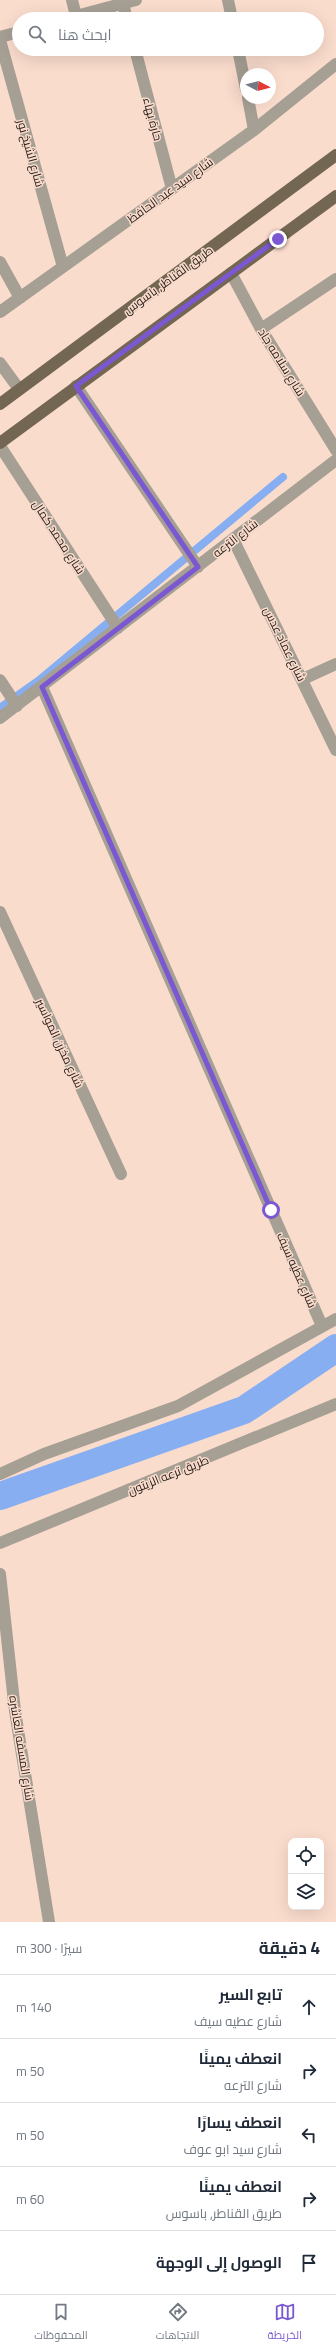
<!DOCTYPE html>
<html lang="ar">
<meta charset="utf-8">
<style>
body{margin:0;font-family:Georgia,Cairo,serif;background:#f2f2f3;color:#1f2937;direction:rtl}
.controls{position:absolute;right:12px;bottom:12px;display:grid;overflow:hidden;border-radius:8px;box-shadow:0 4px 16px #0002}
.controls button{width:36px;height:36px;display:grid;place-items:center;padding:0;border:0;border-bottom:1px solid #e0e1e3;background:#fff;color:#1f2937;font:20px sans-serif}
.compass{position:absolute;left:240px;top:68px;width:36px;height:36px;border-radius:50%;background:#fff;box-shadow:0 4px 16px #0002;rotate:97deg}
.stop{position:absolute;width:12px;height:12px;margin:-9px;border:3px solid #7b57d1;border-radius:50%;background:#fff}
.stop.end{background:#7b57d1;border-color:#fff;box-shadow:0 1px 4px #0008}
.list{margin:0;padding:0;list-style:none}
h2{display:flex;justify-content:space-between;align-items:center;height:52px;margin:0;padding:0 16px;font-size:17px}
h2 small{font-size:13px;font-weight:400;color:#747a83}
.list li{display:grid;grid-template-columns:26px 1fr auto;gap:12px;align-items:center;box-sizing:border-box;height:64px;padding:0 16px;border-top:1px solid #e0e1e3}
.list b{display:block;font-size:15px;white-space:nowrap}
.list p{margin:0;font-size:13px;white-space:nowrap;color:#747a83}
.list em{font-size:13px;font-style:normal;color:#747a83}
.icon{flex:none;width:22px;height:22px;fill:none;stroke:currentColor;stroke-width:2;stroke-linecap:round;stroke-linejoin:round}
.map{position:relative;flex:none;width:336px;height:1922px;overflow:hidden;direction:ltr}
.search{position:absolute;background:#fff;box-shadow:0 4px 16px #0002;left:12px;right:12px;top:12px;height:44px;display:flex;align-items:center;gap:10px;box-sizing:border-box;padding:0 14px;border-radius:22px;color:#747a83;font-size:15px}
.sheet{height:372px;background:#fff}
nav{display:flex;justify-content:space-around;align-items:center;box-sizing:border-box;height:56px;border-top:1px solid #e0e1e3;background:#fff;font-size:11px;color:#747a83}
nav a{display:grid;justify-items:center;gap:2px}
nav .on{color:#7b57d1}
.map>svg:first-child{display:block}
</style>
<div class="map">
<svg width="336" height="1922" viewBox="0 0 336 1922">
<rect width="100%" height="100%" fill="#fadccd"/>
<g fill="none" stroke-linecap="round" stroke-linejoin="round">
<path stroke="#87aef1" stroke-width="8" d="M0 708 38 681 283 477"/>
<path stroke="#87aef1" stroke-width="28" d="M0 1496 244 1410 336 1348"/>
<path stroke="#a69f94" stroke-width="12" d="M72 0 76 16
M228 0 232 19
M123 4 127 19
M65 19 136 0
M0 37 19 32
M0 40 63 267
M135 49 172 189
M238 49 246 89
M248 98 254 130
M0 262 20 298
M231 273 261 329 336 450
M0 312 254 130 336 64
M261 329 336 279
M0 363 19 389
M76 386 198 567
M0 446 118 628
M233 539 336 750
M303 679 336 664
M0 680 17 706
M42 687 322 1326
M0 718 336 460
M0 912 121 1174
M0 1474 44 1454 178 1406 336 1319
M0 1543 336 1404
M0 1574 15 1711 49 1922"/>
<path stroke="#736753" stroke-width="12" d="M0 404 336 155
M0 443 336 196"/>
</g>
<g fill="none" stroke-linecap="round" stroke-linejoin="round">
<path stroke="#7b57d1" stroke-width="5" d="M271 1210 42 687 198 567 76 386 278 239"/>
</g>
<g text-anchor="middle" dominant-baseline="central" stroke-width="3" stroke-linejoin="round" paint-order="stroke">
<g font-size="12" fill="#2d221c" stroke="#fadccd">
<text transform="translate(153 119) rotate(75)">حارة بهاء</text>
<text transform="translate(31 153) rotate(74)">شارع الشيخ نور</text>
<text transform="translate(170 190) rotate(-36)">شارع سيد عبد الحافظ</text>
<text transform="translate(168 280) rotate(-36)">طريق القناطر, باسوس</text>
<text transform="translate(282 362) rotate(58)">شارع سلامه جاد</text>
<text transform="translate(59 537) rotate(57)">شارع محمد كمال</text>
<text transform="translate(235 538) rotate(-38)">شارع الترعه</text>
<text transform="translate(285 644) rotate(64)">شارع عماد عدس</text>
<text transform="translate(60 1043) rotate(65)">شارع مخزن المواسير</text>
<text transform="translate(297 1270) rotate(66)">شارع عطيه سيف</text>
<text transform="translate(168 1475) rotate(-22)">طريق ترعه الزيتون</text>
<text transform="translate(22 1748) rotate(81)">شارع المسقه العاشره</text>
</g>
</g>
</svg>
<div class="controls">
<button><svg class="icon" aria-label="locate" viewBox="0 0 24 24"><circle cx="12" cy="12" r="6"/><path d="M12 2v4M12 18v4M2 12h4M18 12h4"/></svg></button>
<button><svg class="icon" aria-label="layers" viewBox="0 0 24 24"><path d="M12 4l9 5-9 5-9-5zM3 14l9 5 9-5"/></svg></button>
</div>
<svg class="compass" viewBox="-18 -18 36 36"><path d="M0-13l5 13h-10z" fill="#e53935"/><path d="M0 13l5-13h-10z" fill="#747a83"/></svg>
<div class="stop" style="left:271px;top:1210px"></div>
<div class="stop end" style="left:278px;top:239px"></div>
<div class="search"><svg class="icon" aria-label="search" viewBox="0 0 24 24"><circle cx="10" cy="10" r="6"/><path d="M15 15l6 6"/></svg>ابحث هنا</div>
</div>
<section class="sheet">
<h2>4 دقيقة<small>سيرًا · 300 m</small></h2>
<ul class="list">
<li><svg class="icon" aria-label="ahead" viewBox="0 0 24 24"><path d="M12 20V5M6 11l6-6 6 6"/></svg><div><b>تابع السير</b><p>شارع عطيه سيف</p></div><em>140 m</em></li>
<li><svg class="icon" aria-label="right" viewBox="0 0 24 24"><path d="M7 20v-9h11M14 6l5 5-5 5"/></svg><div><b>انعطف يمينًا</b><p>شارع الترعه</p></div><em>50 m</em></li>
<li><svg class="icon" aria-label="left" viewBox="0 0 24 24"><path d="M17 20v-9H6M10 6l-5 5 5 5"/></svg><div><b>انعطف يسارًا</b><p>شارع سيد ابو عوف</p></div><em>50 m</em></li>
<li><svg class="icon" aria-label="right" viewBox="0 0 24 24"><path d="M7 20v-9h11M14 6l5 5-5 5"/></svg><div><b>انعطف يمينًا</b><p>طريق القناطر, باسوس</p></div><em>60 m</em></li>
<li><svg class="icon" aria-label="arrive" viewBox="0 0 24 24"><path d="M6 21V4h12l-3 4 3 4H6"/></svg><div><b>الوصول إلى الوجهة</b></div></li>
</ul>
</section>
<nav>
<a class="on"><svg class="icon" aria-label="map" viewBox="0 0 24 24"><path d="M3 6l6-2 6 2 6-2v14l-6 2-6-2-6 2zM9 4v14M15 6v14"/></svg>الخريطة</a>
<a><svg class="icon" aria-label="directions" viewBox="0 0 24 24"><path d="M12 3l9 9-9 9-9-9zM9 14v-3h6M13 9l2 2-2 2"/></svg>الاتجاهات</a>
<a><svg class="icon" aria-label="saved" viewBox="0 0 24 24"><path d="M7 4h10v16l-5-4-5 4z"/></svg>المحفوظات</a>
</nav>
